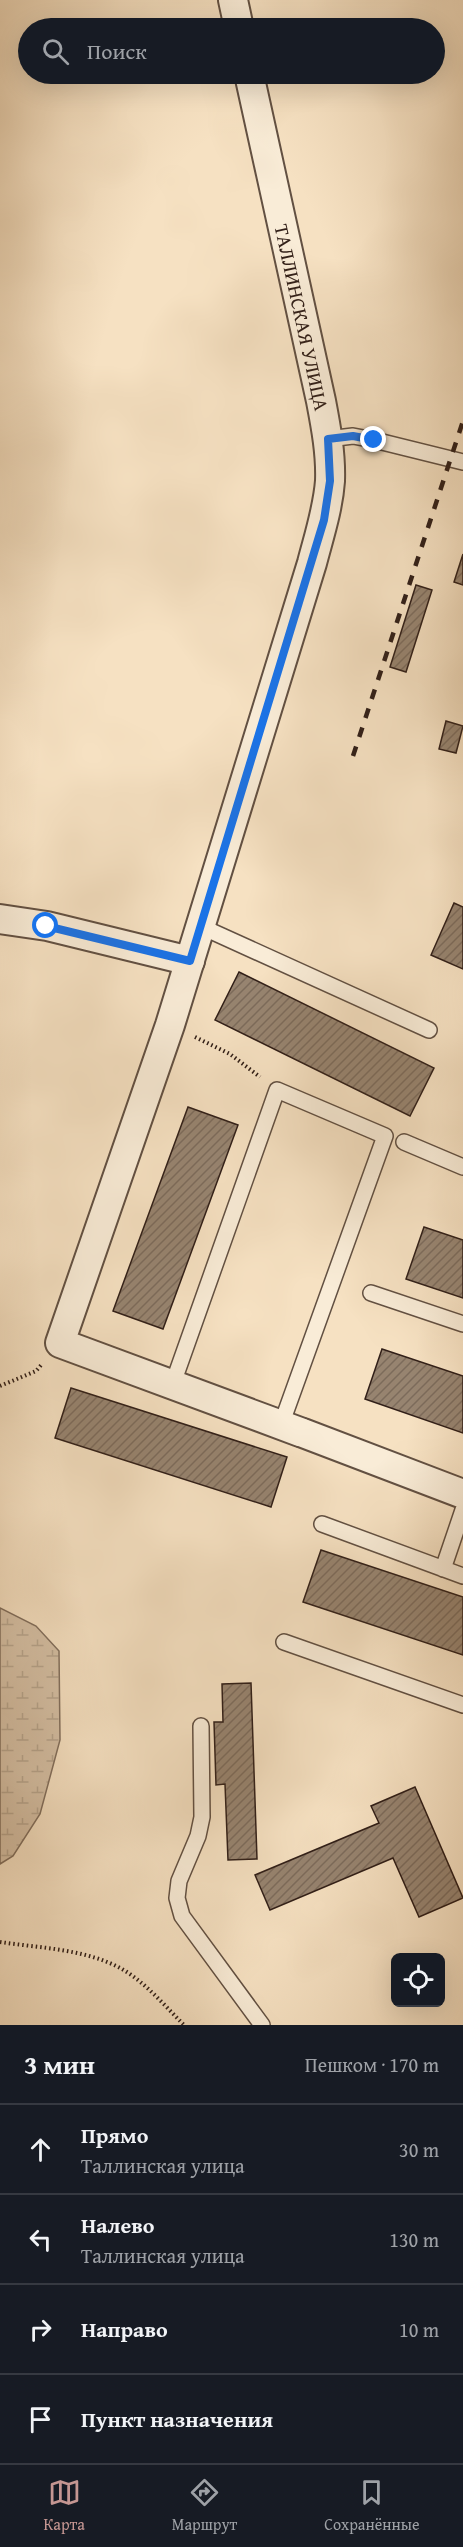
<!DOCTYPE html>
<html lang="ru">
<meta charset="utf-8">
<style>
body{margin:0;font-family:"Gentium Book Plus",serif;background:#20242c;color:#f1f3f6}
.controls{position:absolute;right:18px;bottom:18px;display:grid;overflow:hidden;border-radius:9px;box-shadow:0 6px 24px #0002}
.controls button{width:54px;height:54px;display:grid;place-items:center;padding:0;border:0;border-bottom:2px solid #363941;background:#171b24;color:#f1f3f6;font:30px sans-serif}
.stop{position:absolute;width:18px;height:18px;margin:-14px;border:4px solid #1a73e8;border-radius:50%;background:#fff}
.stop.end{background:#1a73e8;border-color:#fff;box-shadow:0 2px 6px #0008}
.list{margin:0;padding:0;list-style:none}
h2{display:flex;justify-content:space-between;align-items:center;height:78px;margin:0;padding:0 24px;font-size:26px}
h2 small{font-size:20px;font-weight:400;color:#9ea1a6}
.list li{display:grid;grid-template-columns:39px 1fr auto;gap:18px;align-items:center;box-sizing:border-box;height:90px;padding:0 24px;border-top:2px solid #363941}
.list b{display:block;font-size:22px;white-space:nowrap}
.list p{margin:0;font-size:20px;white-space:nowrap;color:#9ea1a6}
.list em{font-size:20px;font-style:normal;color:#9ea1a6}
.icon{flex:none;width:33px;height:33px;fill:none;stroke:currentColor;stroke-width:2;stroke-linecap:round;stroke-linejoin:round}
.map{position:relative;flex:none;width:463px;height:2025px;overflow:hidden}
.search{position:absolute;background:#171b24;box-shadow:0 6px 24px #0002;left:18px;right:18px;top:18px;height:66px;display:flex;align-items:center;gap:15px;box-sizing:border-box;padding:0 21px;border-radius:33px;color:#9ea1a6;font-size:22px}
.sheet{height:438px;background:#171b24}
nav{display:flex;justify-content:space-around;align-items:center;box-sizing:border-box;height:84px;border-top:2px solid #363941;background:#171b24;font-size:16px;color:#9ea1a6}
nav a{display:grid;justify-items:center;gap:3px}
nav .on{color:#c59692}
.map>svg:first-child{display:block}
</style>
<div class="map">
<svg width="463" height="2025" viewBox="0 0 463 2025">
<defs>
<pattern id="wetland-marsh" width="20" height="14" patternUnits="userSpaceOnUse" patternTransform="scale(1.5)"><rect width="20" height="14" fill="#d5c0a5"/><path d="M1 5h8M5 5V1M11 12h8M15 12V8" fill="none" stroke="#b7a58d"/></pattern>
<pattern id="building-hatch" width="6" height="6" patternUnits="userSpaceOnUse" patternTransform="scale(1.5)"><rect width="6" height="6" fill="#978470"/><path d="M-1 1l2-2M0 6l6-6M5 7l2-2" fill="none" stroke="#7c6b5b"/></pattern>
</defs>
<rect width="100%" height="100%" fill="#f6e1c2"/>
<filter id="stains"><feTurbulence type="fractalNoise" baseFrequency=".00333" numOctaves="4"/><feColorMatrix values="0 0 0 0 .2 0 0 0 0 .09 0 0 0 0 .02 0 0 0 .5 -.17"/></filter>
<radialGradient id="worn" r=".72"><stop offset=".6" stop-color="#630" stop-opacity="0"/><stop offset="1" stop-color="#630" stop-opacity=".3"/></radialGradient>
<path fill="url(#wetland-marsh)" stroke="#83705e" stroke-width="1.5" d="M0 1608 36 1626 59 1651 60 1740 40 1814 13 1856 0 1864Z"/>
<path fill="url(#building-hatch)" stroke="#311f18" stroke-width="1.5" d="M463 554V585L454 582Z
M416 585 432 590 406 672 390 667Z
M446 721 463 726 456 753 439 749Z
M454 903 463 907V969L431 955Z
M239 972 434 1068 410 1116 215 1020Z
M188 1107 238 1125 163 1329 113 1311Z
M424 1227 463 1240V1298L406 1279Z
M382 1349 463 1376V1433L365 1399Z
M71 1388 287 1457 271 1507 55 1438Z
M321 1550 463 1597V1655L303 1602Z
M251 1683 257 1859 228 1860 225 1784 216 1785 214 1722H223L222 1684Z
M415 1787 463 1898 419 1917 393 1858 270 1910 255 1875 379 1823 371 1806Z"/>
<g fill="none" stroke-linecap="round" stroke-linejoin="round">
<defs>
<path id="lane" d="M328 439 353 436 374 440 463 462
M202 927 429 1030
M404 1142 463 1167
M371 1293 463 1324
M172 1386 277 1090 385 1136 281 1425
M322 1524 463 1576
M443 1569 463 1510
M284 1642 463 1705
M201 1726 202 1817 198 1836 179 1881 177 1898 182 1916 262 2025"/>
<g id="street">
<path d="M233 0 239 28"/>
<path id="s1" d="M249 74 321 401C326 427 331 454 330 481 328 509 319 536 312 563L170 1025 60 1343 300 1432"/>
<path d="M0 919 47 926 190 961"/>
<path d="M303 1433 463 1494"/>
</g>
</defs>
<use href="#lane" stroke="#625042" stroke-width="18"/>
<use href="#street" stroke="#625042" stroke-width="32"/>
<path stroke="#311f18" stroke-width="4" stroke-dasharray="1.5 3" stroke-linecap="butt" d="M195 1037 230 1054 260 1077
M0 1386 36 1371 42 1364
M0 1942C40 1948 86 1949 122 1969 146 1983 165 2006 184 2025"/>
<use href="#lane" stroke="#f9ecd7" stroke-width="15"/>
<use href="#street" stroke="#f9ecd7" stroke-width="28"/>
<path stroke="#311f18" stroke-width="4.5" stroke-dasharray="10 10" stroke-linecap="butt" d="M353 756 463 421"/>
</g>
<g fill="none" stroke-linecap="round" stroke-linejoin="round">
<path stroke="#1a73e8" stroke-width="8" d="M46 926 190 961 324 520 330 481 328 439 353 436 374 440"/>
</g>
<g text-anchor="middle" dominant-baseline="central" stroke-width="4.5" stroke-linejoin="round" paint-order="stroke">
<g font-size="20" fill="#311f18" stroke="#f9ecd7">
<text stroke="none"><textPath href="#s1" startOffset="249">ТАЛЛИНСКАЯ УЛИЦА</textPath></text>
</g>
</g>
<rect width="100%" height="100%" filter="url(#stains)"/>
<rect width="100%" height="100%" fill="url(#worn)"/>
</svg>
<div class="controls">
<button><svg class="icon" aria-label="locate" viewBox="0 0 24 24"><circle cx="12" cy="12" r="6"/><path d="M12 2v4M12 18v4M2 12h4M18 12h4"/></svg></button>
</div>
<div class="stop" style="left:46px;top:926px"></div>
<div class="stop end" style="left:374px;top:440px"></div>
<div class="search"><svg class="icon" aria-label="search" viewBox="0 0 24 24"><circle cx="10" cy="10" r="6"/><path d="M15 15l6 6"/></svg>Поиск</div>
</div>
<section class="sheet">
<h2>3 мин<small>Пешком · 170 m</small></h2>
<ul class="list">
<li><svg class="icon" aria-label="ahead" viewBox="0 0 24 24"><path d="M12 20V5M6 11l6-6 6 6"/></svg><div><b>Прямо</b><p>Таллинская улица</p></div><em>30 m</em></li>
<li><svg class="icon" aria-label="left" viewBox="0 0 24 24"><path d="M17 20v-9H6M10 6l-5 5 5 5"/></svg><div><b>Налево</b><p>Таллинская улица</p></div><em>130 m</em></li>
<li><svg class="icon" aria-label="right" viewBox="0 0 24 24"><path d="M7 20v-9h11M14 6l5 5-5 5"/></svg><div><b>Направо</b></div><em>10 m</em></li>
<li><svg class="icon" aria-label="arrive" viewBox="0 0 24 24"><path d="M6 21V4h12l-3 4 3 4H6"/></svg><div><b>Пункт назначения</b></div></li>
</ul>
</section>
<nav>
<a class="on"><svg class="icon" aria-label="map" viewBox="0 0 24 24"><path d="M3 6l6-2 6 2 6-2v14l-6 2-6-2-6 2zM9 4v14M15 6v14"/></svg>Карта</a>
<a><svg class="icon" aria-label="directions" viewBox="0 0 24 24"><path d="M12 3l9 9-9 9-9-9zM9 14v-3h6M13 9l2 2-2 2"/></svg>Маршрут</a>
<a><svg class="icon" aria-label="saved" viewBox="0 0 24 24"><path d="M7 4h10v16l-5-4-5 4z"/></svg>Сохранённые</a>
</nav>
